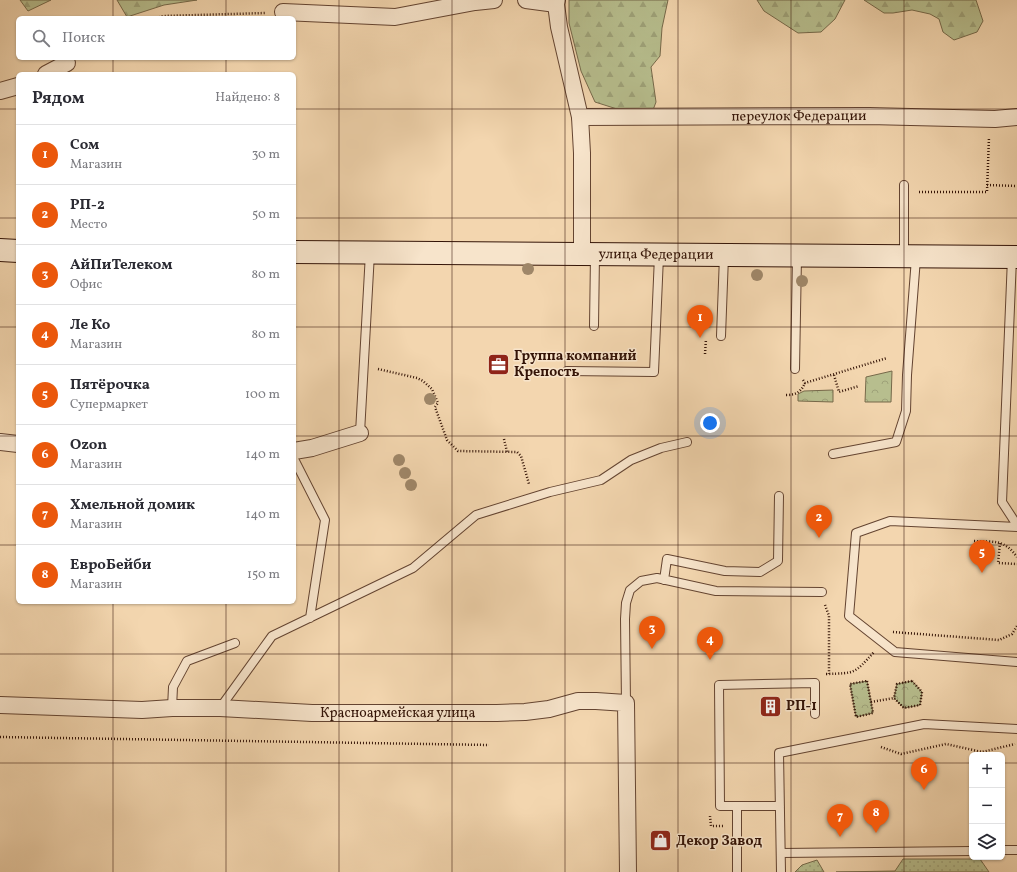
<!DOCTYPE html>
<html lang="ru">
<meta charset="utf-8">
<style>
body{margin:0;font-family:Vollkorn,serif;background:#f2f2f3;color:#2b2b33}
.controls{position:absolute;right:12px;bottom:12px;display:grid;overflow:hidden;border-radius:6px;box-shadow:0 1px 3px #0004}
.controls button{width:36px;height:36px;display:grid;place-items:center;padding:0;border:0;border-bottom:1px solid #e1e1e2;background:#fff;color:#2b2b33;font:20px sans-serif}
.you{position:absolute;left:710px;top:423px;width:14px;height:14px;margin:-10px;border:3px solid #fff;border-radius:50%;background:#1a73e8;box-shadow:0 0 0 6px #1a73e833}
.badge{display:grid;place-items:center;width:26px;height:26px;border-radius:50%;background:#ea580c;color:#fff;font-size:13px;font-weight:700}
.pin{position:absolute;translate:-50% -33px;filter:drop-shadow(0 1px 2px #0008)}
.pin::after{content:'';position:absolute;top:21px;width:14px;height:12px;background:inherit;clip-path:polygon(0 0,100% 0,50% 100%)}
.list{margin:0;padding:0;list-style:none}
h2{display:flex;justify-content:space-between;align-items:center;height:52px;margin:0;padding:0 16px;font-size:17px}
h2 small{font-size:13px;font-weight:400;color:#7c7c81}
.list li{display:grid;grid-template-columns:26px 1fr auto;gap:12px;align-items:center;box-sizing:border-box;height:60px;padding:0 16px;border-top:1px solid #e1e1e2}
.list b{display:block;font-size:15px;white-space:nowrap}
.list p{margin:0;font-size:13px;white-space:nowrap;color:#7c7c81}
.list em{font-size:13px;font-style:normal;color:#7c7c81}
.icon{flex:none;width:22px;height:22px;fill:none;stroke:currentColor;stroke-width:2;stroke-linecap:round;stroke-linejoin:round}
.map{position:relative;flex:none;width:1017px;height:872px;overflow:hidden}
.search{position:absolute;background:#fff;box-shadow:0 1px 3px #0004;left:16px;top:16px;width:280px;height:44px;display:flex;align-items:center;gap:10px;box-sizing:border-box;padding:0 14px;border-radius:6px;color:#7c7c81;font-size:15px}
.panel{position:absolute;background:#fff;box-shadow:0 1px 3px #0004;left:16px;top:72px;width:280px;height:532px;border-radius:6px}
.map>svg:first-child{display:block}
</style>
<div class="map">
<svg width="1017" height="872" viewBox="0 0 1017 872">
<defs>
<pattern id="grass-dots" width="8" height="8" patternUnits="userSpaceOnUse"><rect width="8" height="8" fill="#b7be8e"/><path d="M2 2h.1M6 6h.1" fill="none" stroke="#9ea279" stroke-width="1.8" stroke-linecap="round"/></pattern>
<pattern id="forest-firs" width="22" height="20" patternUnits="userSpaceOnUse"><rect width="22" height="20" fill="#b7be8e"/><path d="M5 1l3.5 6h-7zM16 11l3.5 6h-7z" fill="#9ea279"/></pattern>
<pattern id="park-crowns" width="20" height="18" patternUnits="userSpaceOnUse"><rect width="20" height="18" fill="#b7be8e"/><path d="M2 6a3 3 0 1 1 6 0M12 15a3 3 0 1 1 6 0" fill="none" stroke="#9ea279"/></pattern>
</defs>
<rect width="100%" height="100%" fill="#f3d6af"/>
<filter id="stains"><feTurbulence type="fractalNoise" baseFrequency=".005" numOctaves="4"/><feColorMatrix values="0 0 0 0 .2 0 0 0 0 .09 0 0 0 0 .02 0 0 0 .5 -.17"/></filter>
<radialGradient id="worn" r=".72"><stop offset=".6" stop-color="#630" stop-opacity="0"/><stop offset="1" stop-color="#630" stop-opacity=".3"/></radialGradient>
<path fill="url(#grass-dots)" stroke="#76694a" d="M903 859H980L989 872H836L895 871Z
M817 860 824 872H795L802 865Z"/>
<path fill="url(#forest-firs)" stroke="#76694a" d="M20 0H51L28 11Z
M117 0H197L164 5 127 17Z
M569 0H668L662 28 660 56 651 67 656 102 653 110 617 109 595 102 581 71 569 23Z
M757 0H845L835 19 821 32 798 33 764 11Z
M864 0H976L983 21 977 32 954 40 943 32 939 19 930 14 912 10 893 13H884Z"/>
<path fill="url(#park-crowns)" stroke="#76694a" d="M892 371 891 402H865L866 377Z
M833 390V402L798 401V394L804 391Z
M867 681 873 713 856 717 850 684Z
M912 681 922 692 920 705 904 708 894 698 897 684Z"/>
<g fill="none" stroke-linecap="round" stroke-linejoin="round">
<defs>
<path id="service" d="M904 185V256
M1012 258 1002 502 1017 525
M594 326 595 255
M721 336 724 256
M795 369 797 257
M567 371 654 372 659 256
M360 433 370 253
M833 454 896 442 906 411 907 375 916 258
M294 459 325 520 310 618
M1017 527 890 521 856 533 849 616 895 652 1017 662
M664 580 667 559 725 571 760 572 778 561 779 496
M626 703 625 619 626 603 630 590 641 581 657 578 716 591 822 592
M172 708 173 687 187 661 235 643
M220 708 272 636 413 568 476 515 550 492 601 480 631 460 661 448 687 442
M737 806V872
M780 806H720L719 685 815 683V714
M1002 850H1017
M781 853 972 851
M781 872 779 753 924 724 1017 729"/>
<g id="minor">
<path d="M526 0 556 4"/>
<path d="M557 0 556 4 559 27 580 117 582 153V254"/>
<path d="M283 12 395 17 475 2 494 0"/>
<path d="M46 74 67 63"/>
<path d="M0 91 18 86"/>
<path id="s1" d="M580 117 869 116 995 119 1017 117"/>
<path d="M0 442 18 444"/>
<path d="M294 451 312 448 360 433"/>
<path id="s2" d="M0 705 142 710 172 708H220L312 713H497L525 712 549 709 578 701H596L626 703 628 872"/>
</g>
<g id="secondary">
<path d="M0 250 18 251"/>
<path id="s3" d="M294 252 1017 257"/>
</g>
</defs>
<use href="#service" stroke="#644431" stroke-width="10"/>
<use href="#minor" stroke="#644431" stroke-width="18"/>
<use href="#secondary" stroke="#341407" stroke-width="24"/>
<path stroke="#341407" stroke-width="2.5" stroke-dasharray="1 2" stroke-linecap="butt" d="M156 18 163 16 265 13
M987 185 1017 186
M919 192H987L989 137
M705 354 706 339
M378 369 417 378 423 381 432 389 438 403 435 407 447 440 458 451 517 452 521 456 529 484
M834 375 839 392 859 386
M803 380 805 383 887 358
M786 395C796 395 801 392 805 383
M504 439 507 452
M974 541C994 542 1004 539 1017 557
M1000 543 998 563 1017 564
M825 605 829 616V674
M893 632 999 640 1012 634 1017 626
M826 674C856 673 854 674 874 652
M867 681 873 713 856 717 850 684Z
M912 681 922 692 920 705 904 708 894 698 897 684Z
M871 702 894 698
M0 737 489 745
M881 747 901 754 946 744 982 752 1015 744
M710 816 711 826H723"/>
<use href="#service" stroke="#f7e4cb" stroke-width="8"/>
<use href="#minor" stroke="#f7e4cb" stroke-width="16"/>
<use href="#secondary" stroke="#f7e4cb" stroke-width="22"/>
</g>
<g fill="#9f8769">
<circle cx="528" cy="269" r="6"/>
<circle cx="757" cy="275" r="6"/>
<circle cx="802" cy="281" r="6"/>
<circle cx="430" cy="399" r="6"/>
<circle cx="399" cy="460" r="6"/>
<circle cx="405" cy="473" r="6"/>
<circle cx="411" cy="485" r="6"/>
</g>
<path fill="none" stroke="#341407" stroke-width="1" stroke-opacity="0.55" d="M113 0V18M226 0V18M339 0V872M452 0V872M565 0V872M678 0V872M791 0V872M904 0V872M113 58V74M226 58V74M0 109H18M294 109H1017M0 218H18M294 218H1017M0 327H18M294 327H1017M0 436H18M294 436H1017M0 545H18M294 545H1017M113 602V872M226 602V872M0 654H1017M0 763H972M1002 763H1017"/>
<defs>
<symbol id="office-square" viewBox="-11 -11 22 22"><rect x="-9" y="-9" width="18" height="18" rx="4" fill="#8f2418" stroke="#f7e4cb"/><path d="M-6-3h4V-5.5h4V-3h4V5H-6ZM-1-4.5V-3h2v-1.5ZM-6 0V1H6V0Z" fill="#fff"/></symbol>
<symbol id="building-square" viewBox="-11 -11 22 22"><rect x="-9" y="-9" width="18" height="18" rx="4" fill="#8f2418" stroke="#f7e4cb"/><path d="M-4-6H4V6H1V3H-1V6H-4ZM-2.5-4.3h1.7v1.8h-1.7ZM.8-4.3h1.7v1.8H.8ZM-2.5-1h1.7V.8h-1.7ZM.8-1h1.7V.8H.8Z" fill="#fff"/></symbol>
<symbol id="shop-square" viewBox="-11 -11 22 22"><rect x="-9" y="-9" width="18" height="18" rx="4" fill="#8f2418" stroke="#f7e4cb"/><path d="M-5-2.5h2.3a2.7 3.5 0 0 1 5.4 0H5L5.5 6h-11ZM-1.5-2.5h3a1.5 2.3 0 0 0-3 0Z" fill="#fff"/></symbol>
</defs>
<g fill-rule="evenodd">
<use href="#office-square" x="486" y="352" width="25" height="25"/>
<use href="#building-square" x="758" y="694" width="25" height="25"/>
<use href="#shop-square" x="648" y="828" width="25" height="25"/>
</g>
<g text-anchor="middle" dominant-baseline="central" stroke-width="3" stroke-linejoin="round" paint-order="stroke">
<g font-size="14" fill="#341407" stroke="#f7e4cb">
<text stroke="none"><textPath href="#s1" startOffset="219">переулок Федерации</textPath></text>
<text stroke="none"><textPath href="#s3" startOffset="362">улица Федерации</textPath></text>
<text stroke="none"><textPath href="#s2" startOffset="398">Красноармейская улица</textPath></text>
</g>
<g font-size="14" font-weight="bold" fill="#341407" stroke="#f7e4cb" text-anchor="start">
<text x="514" y="356">Группа компаний<tspan x="514" dy="16">Крепость</tspan></text>
<text x="786" y="706">РП-1</text>
<text x="676" y="841">Декор Завод</text>
</g>
</g>
<rect width="100%" height="100%" filter="url(#stains)"/>
<rect width="100%" height="100%" fill="url(#worn)"/>
</svg>
<div class="controls">
<button>+</button>
<button>−</button>
<button><svg class="icon" aria-label="layers" viewBox="0 0 24 24"><path d="M12 4l9 5-9 5-9-5zM3 14l9 5 9-5"/></svg></button>
</div>
<div class="you"></div>
<div class="pin badge" style="left:700px;top:338px">1</div>
<div class="pin badge" style="left:819px;top:538px">2</div>
<div class="pin badge" style="left:652px;top:649px">3</div>
<div class="pin badge" style="left:710px;top:660px">4</div>
<div class="pin badge" style="left:982px;top:573px">5</div>
<div class="pin badge" style="left:924px;top:790px">6</div>
<div class="pin badge" style="left:840px;top:837px">7</div>
<div class="pin badge" style="left:876px;top:833px">8</div>
<div class="search"><svg class="icon" aria-label="search" viewBox="0 0 24 24"><circle cx="10" cy="10" r="6"/><path d="M15 15l6 6"/></svg>Поиск</div>
<section class="panel">
<h2>Рядом<small>Найдено: 8</small></h2>
<ul class="list">
<li><span class="badge">1</span><div><b>Сом</b><p>Магазин</p></div><em>30 m</em></li>
<li><span class="badge">2</span><div><b>РП-2</b><p>Место</p></div><em>50 m</em></li>
<li><span class="badge">3</span><div><b>АйПиТелеком</b><p>Офис</p></div><em>80 m</em></li>
<li><span class="badge">4</span><div><b>Ле Ко</b><p>Магазин</p></div><em>80 m</em></li>
<li><span class="badge">5</span><div><b>Пятёрочка</b><p>Супермаркет</p></div><em>100 m</em></li>
<li><span class="badge">6</span><div><b>Ozon</b><p>Магазин</p></div><em>140 m</em></li>
<li><span class="badge">7</span><div><b>Хмельной домик</b><p>Магазин</p></div><em>140 m</em></li>
<li><span class="badge">8</span><div><b>ЕвроБейби</b><p>Магазин</p></div><em>150 m</em></li>
</ul>
</section>
</div>
